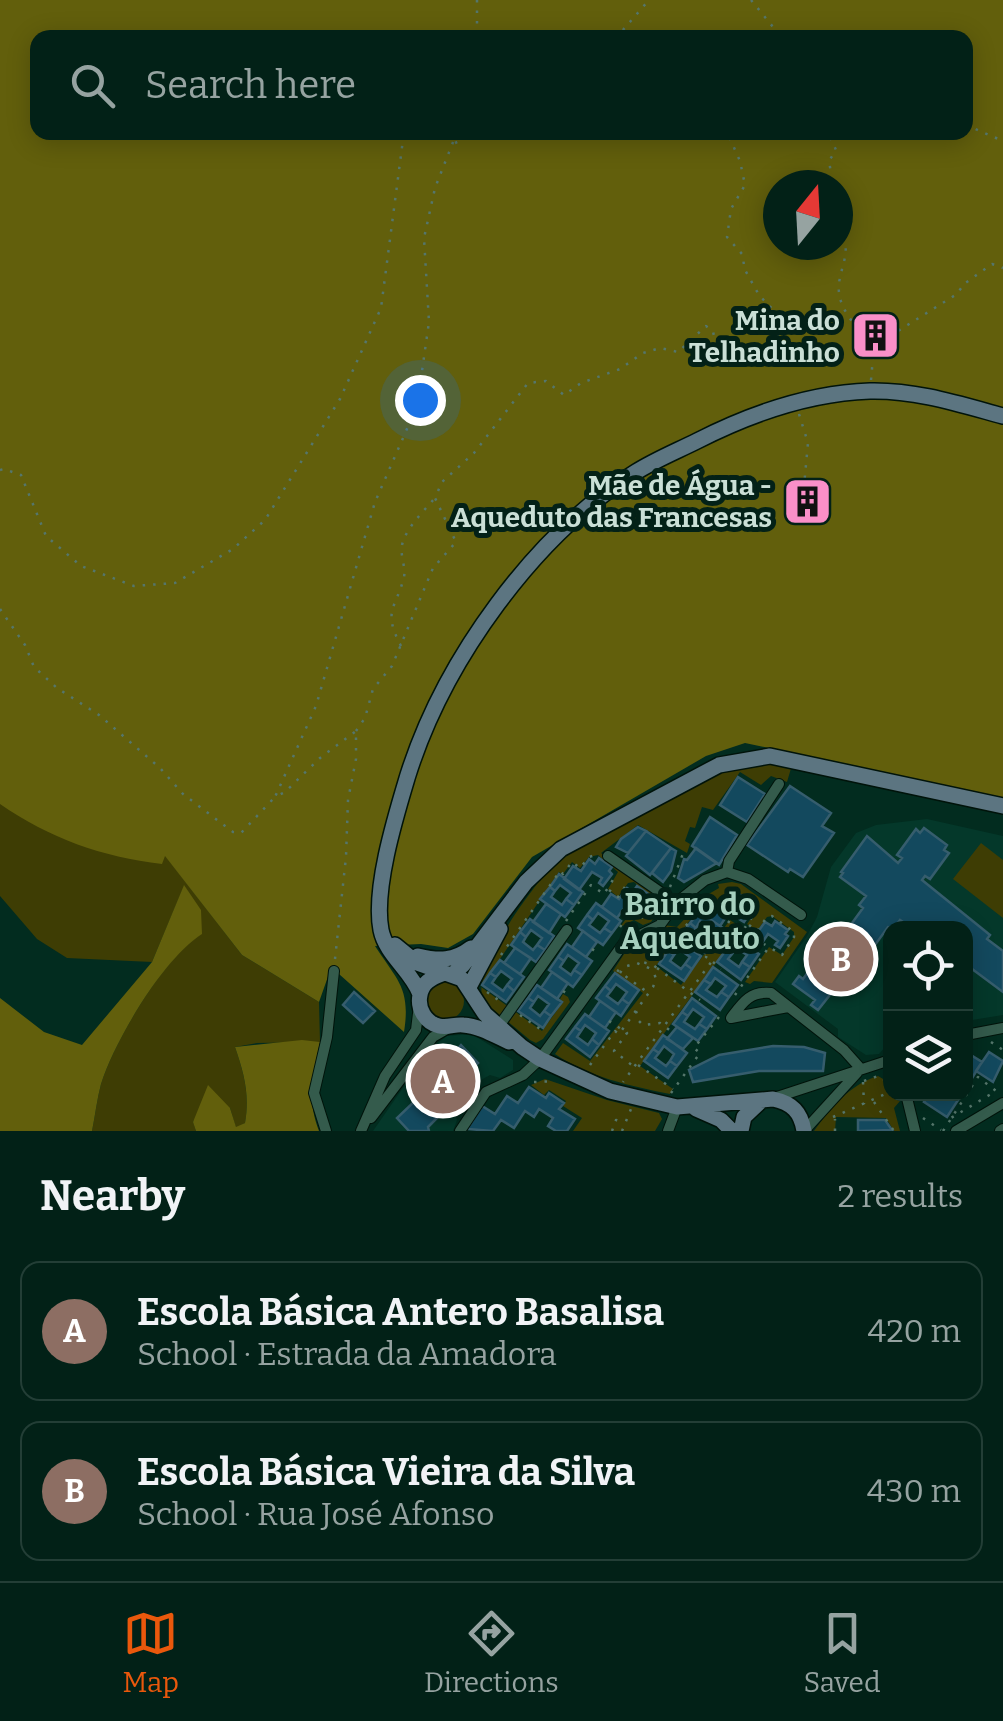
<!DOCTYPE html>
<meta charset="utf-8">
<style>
body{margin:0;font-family:Bitter,serif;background:#102e24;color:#f1f3f6}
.controls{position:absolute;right:30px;bottom:30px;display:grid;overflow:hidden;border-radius:20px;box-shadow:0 5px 25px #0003}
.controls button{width:90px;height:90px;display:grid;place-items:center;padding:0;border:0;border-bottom:2px solid #233e36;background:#022117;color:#f1f3f6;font:50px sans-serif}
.compass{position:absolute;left:763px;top:170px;width:90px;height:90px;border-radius:50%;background:#022117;box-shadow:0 5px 25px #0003;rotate:18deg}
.you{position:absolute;left:420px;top:400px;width:35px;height:35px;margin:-25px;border:8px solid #fff;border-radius:50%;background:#1a73e8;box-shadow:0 0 0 15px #1a73e833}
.badge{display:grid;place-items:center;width:65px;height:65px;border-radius:50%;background:#ea580c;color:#fff;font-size:32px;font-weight:700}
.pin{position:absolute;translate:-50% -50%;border:5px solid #fff;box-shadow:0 2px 10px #0006}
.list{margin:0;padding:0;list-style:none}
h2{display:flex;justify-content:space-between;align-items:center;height:130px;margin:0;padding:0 40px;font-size:42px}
h2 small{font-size:32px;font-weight:400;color:#96a3a1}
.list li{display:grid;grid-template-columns:65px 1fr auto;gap:30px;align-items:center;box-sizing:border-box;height:140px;margin:0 20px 20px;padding:0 20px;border:2px solid #233e36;border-radius:20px}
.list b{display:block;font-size:38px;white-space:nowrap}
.list p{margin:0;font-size:32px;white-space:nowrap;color:#96a3a1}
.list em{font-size:32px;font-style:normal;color:#96a3a1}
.icon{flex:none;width:55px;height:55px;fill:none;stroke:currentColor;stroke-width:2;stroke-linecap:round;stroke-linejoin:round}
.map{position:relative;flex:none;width:1003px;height:1131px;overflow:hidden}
.search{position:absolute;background:#022117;box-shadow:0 5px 25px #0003;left:30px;right:30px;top:30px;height:110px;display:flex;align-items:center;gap:25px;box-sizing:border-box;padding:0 35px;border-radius:20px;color:#96a3a1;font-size:38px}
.sheet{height:450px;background:#022117}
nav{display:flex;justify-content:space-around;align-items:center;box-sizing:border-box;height:140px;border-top:2px solid #233e36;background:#022117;font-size:28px;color:#96a3a1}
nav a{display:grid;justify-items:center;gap:5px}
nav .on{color:#ea580c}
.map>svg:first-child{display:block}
</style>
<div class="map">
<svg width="1003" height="1131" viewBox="0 0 1003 1131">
<rect width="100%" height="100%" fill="#022c1f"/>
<path fill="#04382a" d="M927 819 1003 836V1015L966 1021V928H890V1047L886 1046 879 1054 866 1055 838 1037V1029L775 982 807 936 817 917 831 867 856 833 876 825Z
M472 1034 513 1060V1070L500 1078 490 1075 474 1084 455 1113 457 1120 453 1131H373L430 1049 447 1036Z"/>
<path fill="#3e3d04" d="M0 677 53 710 242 955 319 1002 320 1042 257 1043 235 1047C244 1073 250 1096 245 1123L236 1128 230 1108 193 1121 196 1131H92C95 1116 97 1099 101 1084 115 1040 163 959 201 934L184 886 152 962 67 958 37 939 0 896Z
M741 765H792L787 782 771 776 761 785 740 772 713 810 702 807 695 828 690 827 685 841 690 844 687 853 638 825 601 853 660 899 662 905 651 922 643 925 634 920 620 927 631 912 641 918 654 899 634 882 628 883 618 897 608 889 618 872 598 855 589 857 580 868 572 862 563 874 559 872 481 987 542 1031 563 1002 560 999 563 994 568 997 570 1002 543 1039 536 1043 530 1040 484 1002C467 972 538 878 562 856L718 772Z
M981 843 1003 860V918L953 879Z
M732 882 741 884 807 932 772 983 754 981 750 984 745 982 769 947 782 955 794 937V932L772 916 767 917 757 931 747 924 757 910 755 904 736 891 729 893 720 903 716 901 702 904 656 966 681 985 730 920 742 928 640 1066 673 1089 670 1094C630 1086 589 1077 555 1054L563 1043 590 1061 643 993 613 971 626 951 664 925 677 927 707 895 719 888 718 884Z
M426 1001a19 19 0 1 1 38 0a19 19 0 1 1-38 0Z
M878 1076 890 1083V1094H897L900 1101 894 1108 900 1131H894L886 1118 836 1117 835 1131H814C832 1107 849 1085 878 1076Z
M545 1079 607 1100 659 1113 662 1119 655 1131H573L582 1118 563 1106 566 1101 549 1090 544 1095 531 1085Z"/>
<path fill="#625f0c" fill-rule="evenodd" d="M0 0H1003V798L745 743 706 756 532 857 473 934 448 948 421 944 375 946C397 980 411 988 404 1032L339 974 330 971 319 1002 242 955 165 856 162 864C102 857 49 838 0 804ZM38 38H966V132H38ZM778 185H838V245H778Z
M184 885 201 910 202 934C163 959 115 1040 101 1084 97 1099 95 1116 92 1131H0V998L44 1032 82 1045 152 962Z
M302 1040 320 1042C313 1077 306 1096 319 1131H196L193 1122 208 1085 230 1108 236 1127 245 1123C250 1095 244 1073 235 1047Z"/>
<path fill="#13495e" stroke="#365d6d" stroke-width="2.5" d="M738 777 765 794 747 822 720 805Z
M790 786 831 813 822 826 834 833 803 877 790 869 788 872 747 845Z
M710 817 737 835 719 865 692 846Z
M638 827 646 831 628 853 616 847 621 839Z
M924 828 947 845 944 850 949 853 930 879 925 876 922 880 990 935 987 939 1003 951V992L968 966 966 968V928H912L900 920 894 928 888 927 864 960 860 957 818 1010 811 1005 815 1000 793 984 799 976 803 979 831 941 836 945 863 908 859 905 866 896 840 877 843 873 841 872 867 836 898 863 902 858 897 855 916 829 920 833Z
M646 831 671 848 650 875 626 856Z
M671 848 676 851 671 871 663 882 652 873Z
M696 848 717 863 684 882 678 878 684 859 687 860Z
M599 858 612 867 609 871 612 874 603 886 599 883 602 878 592 872 579 890 564 879 573 866 581 871 589 859 595 864Z
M559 874 583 892 574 905 566 899 571 893 560 885 555 891 550 887Z
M637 886 650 895 647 900 650 902 641 914 637 911 640 907 630 900 617 918 602 907 611 894 619 899 627 888 633 892Z
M550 887 555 891 551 897 562 905 566 899 574 905 565 917 540 899Z
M739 894 752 903 749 908 752 910 744 922 739 919 742 915 732 908 720 926 704 915 714 902 721 907 729 895 735 900Z
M596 903 621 921 612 933 604 928 609 921 598 913 593 920 587 915Z
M546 904 561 914 549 933 533 922Z
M699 912 723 928 714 941 706 936 711 929 700 921 696 928 690 923Z
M587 915 593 920 589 925 600 933 604 928 612 933 603 945 578 928Z
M530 919 554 936 545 950 537 945 542 938 531 930 526 937 520 932Z
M775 921 788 930 785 934 788 936 780 948 775 945 778 941 768 934 756 952 741 941 750 928 757 933 765 922 772 926Z
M690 923 696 928 692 933 703 941 706 936 714 941 705 953 681 935Z
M583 931 597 942 586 957 572 947Z
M520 932 526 937 523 942 533 950 537 945 545 950 536 962 511 945Z
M735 937 759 954 750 967 742 962 747 955 736 948 732 954 726 950Z
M677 940 701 956 692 969 685 964 690 957 679 949 674 955 668 951Z
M567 944 592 961 582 975 574 970 579 963 568 955 564 961 558 957Z
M515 948 531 958 520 974 504 963Z
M726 950 732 954 728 959 739 967 742 962 750 967 741 980 717 962Z
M668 951 674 955 670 961 681 969 685 964 692 969 684 981 659 964Z
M558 957 564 961 560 967 571 975 574 970 582 975 573 987 549 970Z
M500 960 524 977 514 991 507 985 512 979 501 971 496 977 490 973Z
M713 967 738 985 729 997 721 992 726 986 715 978 711 984 704 980Z
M552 972 568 983 557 999 541 988Z
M490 973 496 977 492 983 503 991 507 985 514 991 506 1002 482 985Z
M615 973 639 990 629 1004 622 999 627 992 616 984 611 991 605 986Z
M704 980 711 984 706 990 717 997 721 992 729 997 720 1010 695 992Z
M537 985 562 1002 551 1016 544 1011 549 1004 538 996 534 1002 528 998Z
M605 986 611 991 607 996 618 1004 622 999 629 1004 621 1016 596 998Z
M354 992 375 1011 363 1023 343 1005Z
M528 998 534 1002 530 1008 540 1016 544 1011 551 1016 543 1028 518 1011Z
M692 998 716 1016 707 1029 699 1024 704 1017 693 1009 688 1016 682 1012Z
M600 1001 616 1012 605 1028 589 1017Z
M682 1012 688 1016 684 1022 695 1029 699 1024 707 1029 698 1041 673 1024Z
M585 1014 609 1031 599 1045 592 1039 596 1033 585 1025 581 1031 575 1027Z
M575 1027 581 1031 577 1037 588 1045 592 1039 599 1045 590 1057 566 1039Z
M677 1027 693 1038 683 1049 667 1039Z
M663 1035 687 1053 677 1066 670 1061 674 1054 664 1046 659 1053 653 1049Z
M461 1045 478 1063 470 1071 453 1054Z
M773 1046 804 1047 825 1053 823 1071H759L693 1082 689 1070 719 1055Z
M653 1049 659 1053 655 1058 666 1066 670 1061 677 1066 668 1078 644 1061Z
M966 1052 982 1062 966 1088Z
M989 1052 1003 1061 993 1082 976 1071Z
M442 1055 470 1083 438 1117 418 1098 438 1077 429 1069Z
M529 1087 546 1098 549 1093 564 1103 559 1109 575 1119 567 1131H556L548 1126 553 1118 539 1109 534 1117 525 1111 514 1128 501 1120 493 1131 467 1129 482 1106 495 1114 507 1096 518 1103Z
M930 1094H962L947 1117 924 1102Z
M418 1098 438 1117 428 1127 429 1131H409L397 1118Z
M858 1120H885L892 1130 858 1131Z"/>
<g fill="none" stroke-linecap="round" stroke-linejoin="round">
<defs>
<path id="street" d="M608 856 676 903
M727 872 729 861 779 784
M788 1007 731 1018C743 1002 750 991 771 993L844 1050 861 1069
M499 1026 567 930
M966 1035 1003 1028
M906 1094 915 1131
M774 1098 890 1060
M371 1118 433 1037 447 1029
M326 1131 314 1093 327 1037 334 971
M361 1131 385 1076 416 1030 419 1005
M460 1131 486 1092 523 1075 540 1059 624 943 660 925 676 903 705 880 727 872 748 879 801 915
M668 1131 677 1107
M804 1131 857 1073
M956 1131 1003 1103
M1000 1131 1003 1129"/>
<path id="secondary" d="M395 945 417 963 462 979 485 1014 522 1047 540 1059 610 1091 677 1107 773 1099C792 1103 801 1112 804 1131
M418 956C439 961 454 961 471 948
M442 974C431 978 422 983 420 995 417 1009 426 1023 439 1026 448 1028 455 1024 463 1025 479 1026 494 1035 509 1042
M452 975 463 965 526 882 561 849 719 765 770 756 1003 806
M469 987 500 929
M420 994C411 970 386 955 381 930 373 889 396 815 408 775 444 661 534 535 636 472 655 460 677 451 697 441 750 414 810 393 870 391 916 390 959 404 1003 416
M696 1109 721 1120 732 1131
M741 1131 744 1117 761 1101"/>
</defs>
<use href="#street" stroke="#00130a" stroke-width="12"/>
<use href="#secondary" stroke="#00130a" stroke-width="18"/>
<path stroke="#55766b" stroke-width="2.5" stroke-dasharray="2.5 8" stroke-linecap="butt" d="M477 0V38
M751 0 782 38
M616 38 649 0
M966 125 1003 141
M455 143 480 132
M820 185 831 173 829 161 836 150 828 132
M838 229C853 248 842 262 839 283 836 309 858 328 873 345
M871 380 874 346 957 294 964 284 992 264 1003 268
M799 414 808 443 804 486
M0 470 4 469 21 475 46 536 81 566 134 586 175 583 233 549 265 520 340 399 381 308 404 132
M0 609 25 645 34 667 57 688 99 715 160 768 183 794 233 832 241 833 274 798
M401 646C382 610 396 609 404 577 406 567 400 556 402 545 406 528 423 512 434 499
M356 731 365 718 373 689 392 666 433 568 456 542 435 498 442 482 474 453 528 383 546 381 564 395 581 383 620 369 643 353 660 348 678 352 706 326 713 331C719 366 739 365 770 364L779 356 777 314 759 295 745 270 742 254 727 237 731 209 745 185 740 161 727 132
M670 887 684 851
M609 890 618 897 627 884
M566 921 591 885 604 894 616 875
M749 925 757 931 767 917 772 916 794 932V937L782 955 769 947
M620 927 631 912 641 919 653 898
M663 935 669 940 673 933 684 941
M592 949 600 955
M501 955 560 871 563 874 572 862 580 868 589 857 596 855
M335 959 346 857 348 800 356 759V731L320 758 285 792 275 797 316 706 375 502 417 406 429 322 424 238 435 188 457 132
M713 962 721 969
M645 964 652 942
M657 968 700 1000
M617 970 647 992
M620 973 624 967 637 963 651 969
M563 991 571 996
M487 992 501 1002
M735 995 769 947 764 944
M636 1011 639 1021 643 1025 660 1023 672 1032
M520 1015 546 1033
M609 1021 627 1033 614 1051 633 1066
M991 1042 1003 1050
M590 1065 615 1031 619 1034 653 987 656 979 653 970 702 904 716 901 720 903 729 893 736 891 755 904 757 910 744 929 730 920 706 957 712 961 623 1082
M638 1065 673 1089
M864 1081 878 1076 890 1083
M534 1082 555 1081
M863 1082 864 1104
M671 1093 700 1053 694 1048 719 1017
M874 1102 894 1131
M833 1117 890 1092
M923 1118 941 1130
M612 1131 616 1120 623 1123
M622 1131 631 1109
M835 1131V1119
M943 1131C955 1113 966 1095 978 1077L996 1091 951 1118"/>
<use href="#street" stroke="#345b4c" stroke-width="10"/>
<use href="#secondary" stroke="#5c7581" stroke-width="15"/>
</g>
<defs>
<symbol id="building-square" viewBox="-11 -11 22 22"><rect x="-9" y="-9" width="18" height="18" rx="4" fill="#fa8fc8" stroke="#032117"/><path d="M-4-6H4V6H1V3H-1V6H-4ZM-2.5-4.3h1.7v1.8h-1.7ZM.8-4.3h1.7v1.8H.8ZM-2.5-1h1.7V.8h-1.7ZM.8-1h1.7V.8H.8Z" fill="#111"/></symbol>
</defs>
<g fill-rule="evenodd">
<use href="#building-square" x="848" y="308" width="55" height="55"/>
<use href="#building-square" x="780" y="474" width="55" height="55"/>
</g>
<g text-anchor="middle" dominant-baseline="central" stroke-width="10" stroke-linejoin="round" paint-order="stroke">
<g font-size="28" font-weight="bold" fill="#cadfd6" stroke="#032117" text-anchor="end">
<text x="840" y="320">Mina do<tspan x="840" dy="32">Telhadinho</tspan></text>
<text x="772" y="485">Mãe de Água -<tspan x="772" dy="32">Aqueduto das Francesas</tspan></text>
</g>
<g font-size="30" font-weight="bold" fill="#a6d0be" stroke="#032117">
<text x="690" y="905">Bairro do<tspan x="690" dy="34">Aqueduto</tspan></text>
</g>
</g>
</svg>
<div class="controls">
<button><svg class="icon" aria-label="locate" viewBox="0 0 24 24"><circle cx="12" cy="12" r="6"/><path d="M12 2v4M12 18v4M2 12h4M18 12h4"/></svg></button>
<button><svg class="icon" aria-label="layers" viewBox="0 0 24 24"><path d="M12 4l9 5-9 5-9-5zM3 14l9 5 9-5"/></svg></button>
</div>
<svg class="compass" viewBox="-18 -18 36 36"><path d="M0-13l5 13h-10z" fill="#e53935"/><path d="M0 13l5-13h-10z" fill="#96a3a1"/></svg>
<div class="you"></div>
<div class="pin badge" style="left:443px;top:1081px;background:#8d6e63">A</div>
<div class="pin badge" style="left:841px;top:959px;background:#8d6e63">B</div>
<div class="search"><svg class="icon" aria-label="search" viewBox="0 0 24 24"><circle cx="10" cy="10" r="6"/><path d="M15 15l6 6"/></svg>Search here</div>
</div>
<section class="sheet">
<h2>Nearby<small>2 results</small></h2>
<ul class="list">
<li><span class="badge" style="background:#8d6e63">A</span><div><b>Escola Básica Antero Basalisa</b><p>School · Estrada da Amadora</p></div><em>420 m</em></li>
<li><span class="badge" style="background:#8d6e63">B</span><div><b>Escola Básica Vieira da Silva</b><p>School · Rua José Afonso</p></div><em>430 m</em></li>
</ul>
</section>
<nav>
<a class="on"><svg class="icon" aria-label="map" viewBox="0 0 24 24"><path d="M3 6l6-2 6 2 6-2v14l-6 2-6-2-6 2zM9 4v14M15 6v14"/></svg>Map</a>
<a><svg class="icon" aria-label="directions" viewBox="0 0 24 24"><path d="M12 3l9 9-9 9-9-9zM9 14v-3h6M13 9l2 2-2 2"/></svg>Directions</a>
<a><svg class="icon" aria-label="saved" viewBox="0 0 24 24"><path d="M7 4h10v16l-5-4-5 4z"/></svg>Saved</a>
</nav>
